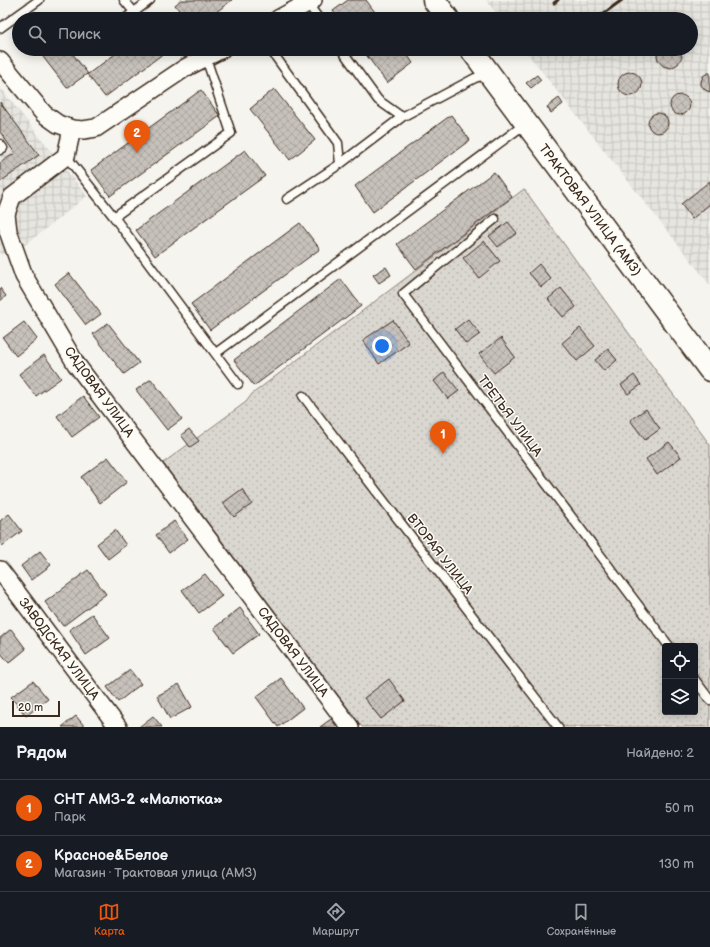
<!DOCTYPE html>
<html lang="ru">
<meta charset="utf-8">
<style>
body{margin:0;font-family:"Balsamiq Sans",sans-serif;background:#242831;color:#f1f3f6}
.controls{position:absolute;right:12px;bottom:12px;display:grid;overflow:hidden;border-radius:4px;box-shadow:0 2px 10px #0003}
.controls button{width:36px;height:36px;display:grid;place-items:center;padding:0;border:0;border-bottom:1px solid #363941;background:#171b24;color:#f1f3f6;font:20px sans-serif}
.scale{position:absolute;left:12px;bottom:10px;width:48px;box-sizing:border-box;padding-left:4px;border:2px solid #3b2a1e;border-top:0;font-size:11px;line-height:14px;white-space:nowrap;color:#3b2a1e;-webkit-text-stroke:3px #fdfcf7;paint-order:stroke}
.you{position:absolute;left:382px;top:346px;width:14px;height:14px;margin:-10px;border:3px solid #fff;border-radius:50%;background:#1a73e8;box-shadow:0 0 0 6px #1a73e833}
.badge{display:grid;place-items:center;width:26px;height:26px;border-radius:50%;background:#ea580c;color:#fff;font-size:13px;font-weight:700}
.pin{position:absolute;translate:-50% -33px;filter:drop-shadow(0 1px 2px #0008)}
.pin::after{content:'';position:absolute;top:21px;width:14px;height:12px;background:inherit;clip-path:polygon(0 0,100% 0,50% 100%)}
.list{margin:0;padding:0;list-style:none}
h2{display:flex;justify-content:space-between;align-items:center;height:52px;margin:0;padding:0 16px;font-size:17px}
h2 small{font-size:13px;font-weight:400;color:#9ea1a6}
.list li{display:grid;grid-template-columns:26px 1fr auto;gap:12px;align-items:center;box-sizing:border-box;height:56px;padding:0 16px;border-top:1px solid #363941}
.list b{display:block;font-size:15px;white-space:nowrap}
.list p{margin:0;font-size:13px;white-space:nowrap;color:#9ea1a6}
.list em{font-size:13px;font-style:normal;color:#9ea1a6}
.icon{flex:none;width:22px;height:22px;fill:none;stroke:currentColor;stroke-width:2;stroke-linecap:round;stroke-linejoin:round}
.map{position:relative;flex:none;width:710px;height:727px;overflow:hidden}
.search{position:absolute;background:#171b24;box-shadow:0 2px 10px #0003;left:12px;right:12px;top:12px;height:44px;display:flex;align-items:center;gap:10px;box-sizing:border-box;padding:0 14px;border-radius:22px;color:#9ea1a6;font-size:15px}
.sheet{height:164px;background:#171b24}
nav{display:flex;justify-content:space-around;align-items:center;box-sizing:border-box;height:56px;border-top:1px solid #363941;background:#171b24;font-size:11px;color:#9ea1a6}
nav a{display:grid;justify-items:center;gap:2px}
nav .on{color:#ea580c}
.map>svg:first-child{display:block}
</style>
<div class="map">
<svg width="710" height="727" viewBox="0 0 710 727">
<defs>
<pattern id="industrial-grid" width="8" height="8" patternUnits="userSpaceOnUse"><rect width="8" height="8" fill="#e7e5df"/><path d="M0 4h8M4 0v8" fill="none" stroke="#c7c5bf"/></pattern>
<pattern id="garden-dots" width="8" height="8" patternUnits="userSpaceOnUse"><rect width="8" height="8" fill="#dad6d0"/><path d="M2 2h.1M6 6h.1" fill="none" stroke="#bcb8b2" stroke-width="1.8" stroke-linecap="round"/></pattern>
<pattern id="building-cross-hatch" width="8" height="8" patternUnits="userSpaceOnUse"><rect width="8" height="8" fill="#c7c1bb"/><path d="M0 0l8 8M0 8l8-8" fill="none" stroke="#aca6a0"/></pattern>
</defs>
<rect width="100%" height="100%" fill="#f5f4ee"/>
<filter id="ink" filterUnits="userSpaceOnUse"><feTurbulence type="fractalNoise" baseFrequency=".025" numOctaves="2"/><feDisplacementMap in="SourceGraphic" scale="8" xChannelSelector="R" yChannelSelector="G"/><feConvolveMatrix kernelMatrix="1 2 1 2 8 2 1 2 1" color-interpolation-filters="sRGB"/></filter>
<g filter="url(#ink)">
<path fill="url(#industrial-grid)" d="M486 0H710V285L524 49H691V19H501Z
M0 87 87 196 20 249 0 255Z"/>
<path fill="url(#garden-dots)" stroke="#8a8077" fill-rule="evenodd" d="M524 189 710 445V727H362L163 463 246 402 252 394ZM665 646H695V712H665Z"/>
<path fill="url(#building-cross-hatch)" stroke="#3b2a1e" d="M181 0H232L207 19H186L175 5Z
M348 0H366L380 19H339L333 11Z
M41 12 47 19H31Z
M37 49H69L88 74 122 49H162L164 53 105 97 87 74 67 88Z
M362 49H403L413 63 387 83Z
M658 49H680L682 57 680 60 678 64 671 68 663 66 658 60 657 56Z
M618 84a12 12 0 1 1 24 0a12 12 0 1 1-24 0Z
M708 73H710V92L705 90 701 85V82L703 76Z
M537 75 541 80 531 88 526 83Z
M274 89 315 140 290 160 250 109Z
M201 90 220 116 110 196 91 170Z
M670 105a10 10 0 1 1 20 0a10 10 0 1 1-20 0Z
M559 98 563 104 551 113 547 107Z
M0 102 39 155 0 182V163L15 153 0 132Z
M648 123a10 10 0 1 1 20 0a10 10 0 1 1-20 0Z
M451 115 470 140 373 212 355 186Z
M245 150 265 176 155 256 136 230Z
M494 172 512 197 416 269 397 244Z
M710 181V204L692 219 681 204Z
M508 222 517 233 498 247 489 236Z
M300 223 320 249 210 330 191 304Z
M484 241 500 261 479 278 463 258Z
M539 264 551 279 541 287 529 273Z
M386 267 391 275 379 283 373 275Z
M69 273 101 314 86 325 55 284Z
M341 279 361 306 254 386 234 360Z
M0 288 6 296 0 301Z
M561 288 576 307 563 317 548 299Z
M468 319 480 334 466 344 455 329Z
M393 320 409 343 379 364 363 340Z
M24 322 37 339 16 356 3 338Z
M108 323 139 363 124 374 93 334Z
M580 328 595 346 577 361 562 343Z
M501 338 515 357 494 373 479 354Z
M608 349 617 360 604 371 595 360Z
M44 355 61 378 36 396 19 374Z
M444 372 459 391 448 399 434 381Z
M634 375 641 385 628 394 621 385Z
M151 379 182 419 167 430 136 390Z
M83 396 99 417 72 437 57 416Z
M646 409 660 429 645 440 630 420Z
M189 429 199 441 190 447 181 435Z
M669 442 681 457 657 475 646 459Z
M108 457 127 482 100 503 81 477Z
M242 489 252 504 234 517 223 503Z
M9 514 22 531 2 546 0 544V521Z
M174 521 188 539 169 553 156 535Z
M115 530 126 545 108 559 97 544Z
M40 551 51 565 31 580 21 566Z
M88 570 106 594 63 626 45 602Z
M205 574 222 596 199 613 182 590Z
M240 608 259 634 233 653 214 628Z
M92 614 110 638 86 655 69 630Z
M11 629 26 649 9 663 0 652V638Z
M130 670 141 684 118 702 107 687Z
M281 678 303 708 278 727 256 697Z
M389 679 405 701 381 719 364 698Z
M33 681 48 699 26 716 11 697Z
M179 684 192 707 170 719 157 696Z
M76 716 85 727H62Z
M153 716 162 727H139Z
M331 719 337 727H320Z"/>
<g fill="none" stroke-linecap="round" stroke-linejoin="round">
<defs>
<path id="lane" d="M124 0 134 12
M308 4 319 19
M125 19 150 0
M0 28 39 0
M270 49 338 143 340 164
M341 49 378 100 402 117
M0 144 3 148 0 150
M66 156 114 217 238 384
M287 199 340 164 402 117 475 78 488 74
M114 217 231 133 206 58
M495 219 403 294 669 646
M216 353 525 124
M303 396 558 727
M695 680 710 700"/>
<path id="street" d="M278 19 313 0
M0 61 44 114 58 124 72 129 66 156 12 197 6 214 8 231 24 276 76 364 350 727
M72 129 83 130 96 128 185 68 222 49
M0 570 118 727"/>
<path id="secondary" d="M434 0 448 19
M471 49 710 370"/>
</defs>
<use href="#lane" stroke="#3b2a1e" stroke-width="11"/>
<use href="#street" stroke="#3b2a1e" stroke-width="20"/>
<use href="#secondary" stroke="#3b2a1e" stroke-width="25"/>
<use href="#lane" stroke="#fdfcf7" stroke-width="8"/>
<use href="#street" stroke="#fdfcf7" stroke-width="17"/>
<use href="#secondary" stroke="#fdfcf7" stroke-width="22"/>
<path stroke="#3b2a1e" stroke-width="3" d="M554 3 558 0
M596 19 622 0"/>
</g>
</g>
<g text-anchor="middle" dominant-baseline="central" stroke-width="3" stroke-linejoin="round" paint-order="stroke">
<g font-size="13" fill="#3b2a1e" stroke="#fdfcf7">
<text transform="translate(590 210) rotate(53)">ТРАКТОВАЯ УЛИЦА (АМЗ)</text>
<text transform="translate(99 392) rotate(54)">САДОВАЯ УЛИЦА</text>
<text transform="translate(510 416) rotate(53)">ТРЕТЬЯ УЛИЦА</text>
<text transform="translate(440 554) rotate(52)">ВТОРАЯ УЛИЦА</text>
<text transform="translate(59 649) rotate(53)">ЗАВОДСКАЯ УЛИЦА</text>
<text transform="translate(293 652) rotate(53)">САДОВАЯ УЛИЦА</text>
</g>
</g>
</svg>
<div class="controls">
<button><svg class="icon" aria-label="locate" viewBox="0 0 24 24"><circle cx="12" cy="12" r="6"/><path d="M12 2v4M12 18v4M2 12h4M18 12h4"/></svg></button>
<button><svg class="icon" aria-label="layers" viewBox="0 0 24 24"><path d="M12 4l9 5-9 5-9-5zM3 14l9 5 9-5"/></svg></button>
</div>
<div class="scale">20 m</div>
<div class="you"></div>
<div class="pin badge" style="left:443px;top:454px">1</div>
<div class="pin badge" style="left:137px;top:153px">2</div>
<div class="search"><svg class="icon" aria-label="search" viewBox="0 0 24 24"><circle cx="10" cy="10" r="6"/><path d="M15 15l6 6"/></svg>Поиск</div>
</div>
<section class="sheet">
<h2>Рядом<small>Найдено: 2</small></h2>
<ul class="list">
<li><span class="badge">1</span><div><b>СНТ АМЗ-2 «Малютка»</b><p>Парк</p></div><em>50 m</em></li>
<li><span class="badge">2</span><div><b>Красное&amp;Белое</b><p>Магазин · Трактовая улица (АМЗ)</p></div><em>130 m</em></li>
</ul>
</section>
<nav>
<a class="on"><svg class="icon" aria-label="map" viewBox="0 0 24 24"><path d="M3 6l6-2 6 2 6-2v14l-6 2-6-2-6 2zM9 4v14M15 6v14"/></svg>Карта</a>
<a><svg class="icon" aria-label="directions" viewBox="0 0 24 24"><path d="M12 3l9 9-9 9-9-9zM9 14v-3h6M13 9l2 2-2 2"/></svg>Маршрут</a>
<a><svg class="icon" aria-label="saved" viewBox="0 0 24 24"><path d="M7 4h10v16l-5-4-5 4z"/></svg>Сохранённые</a>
</nav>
